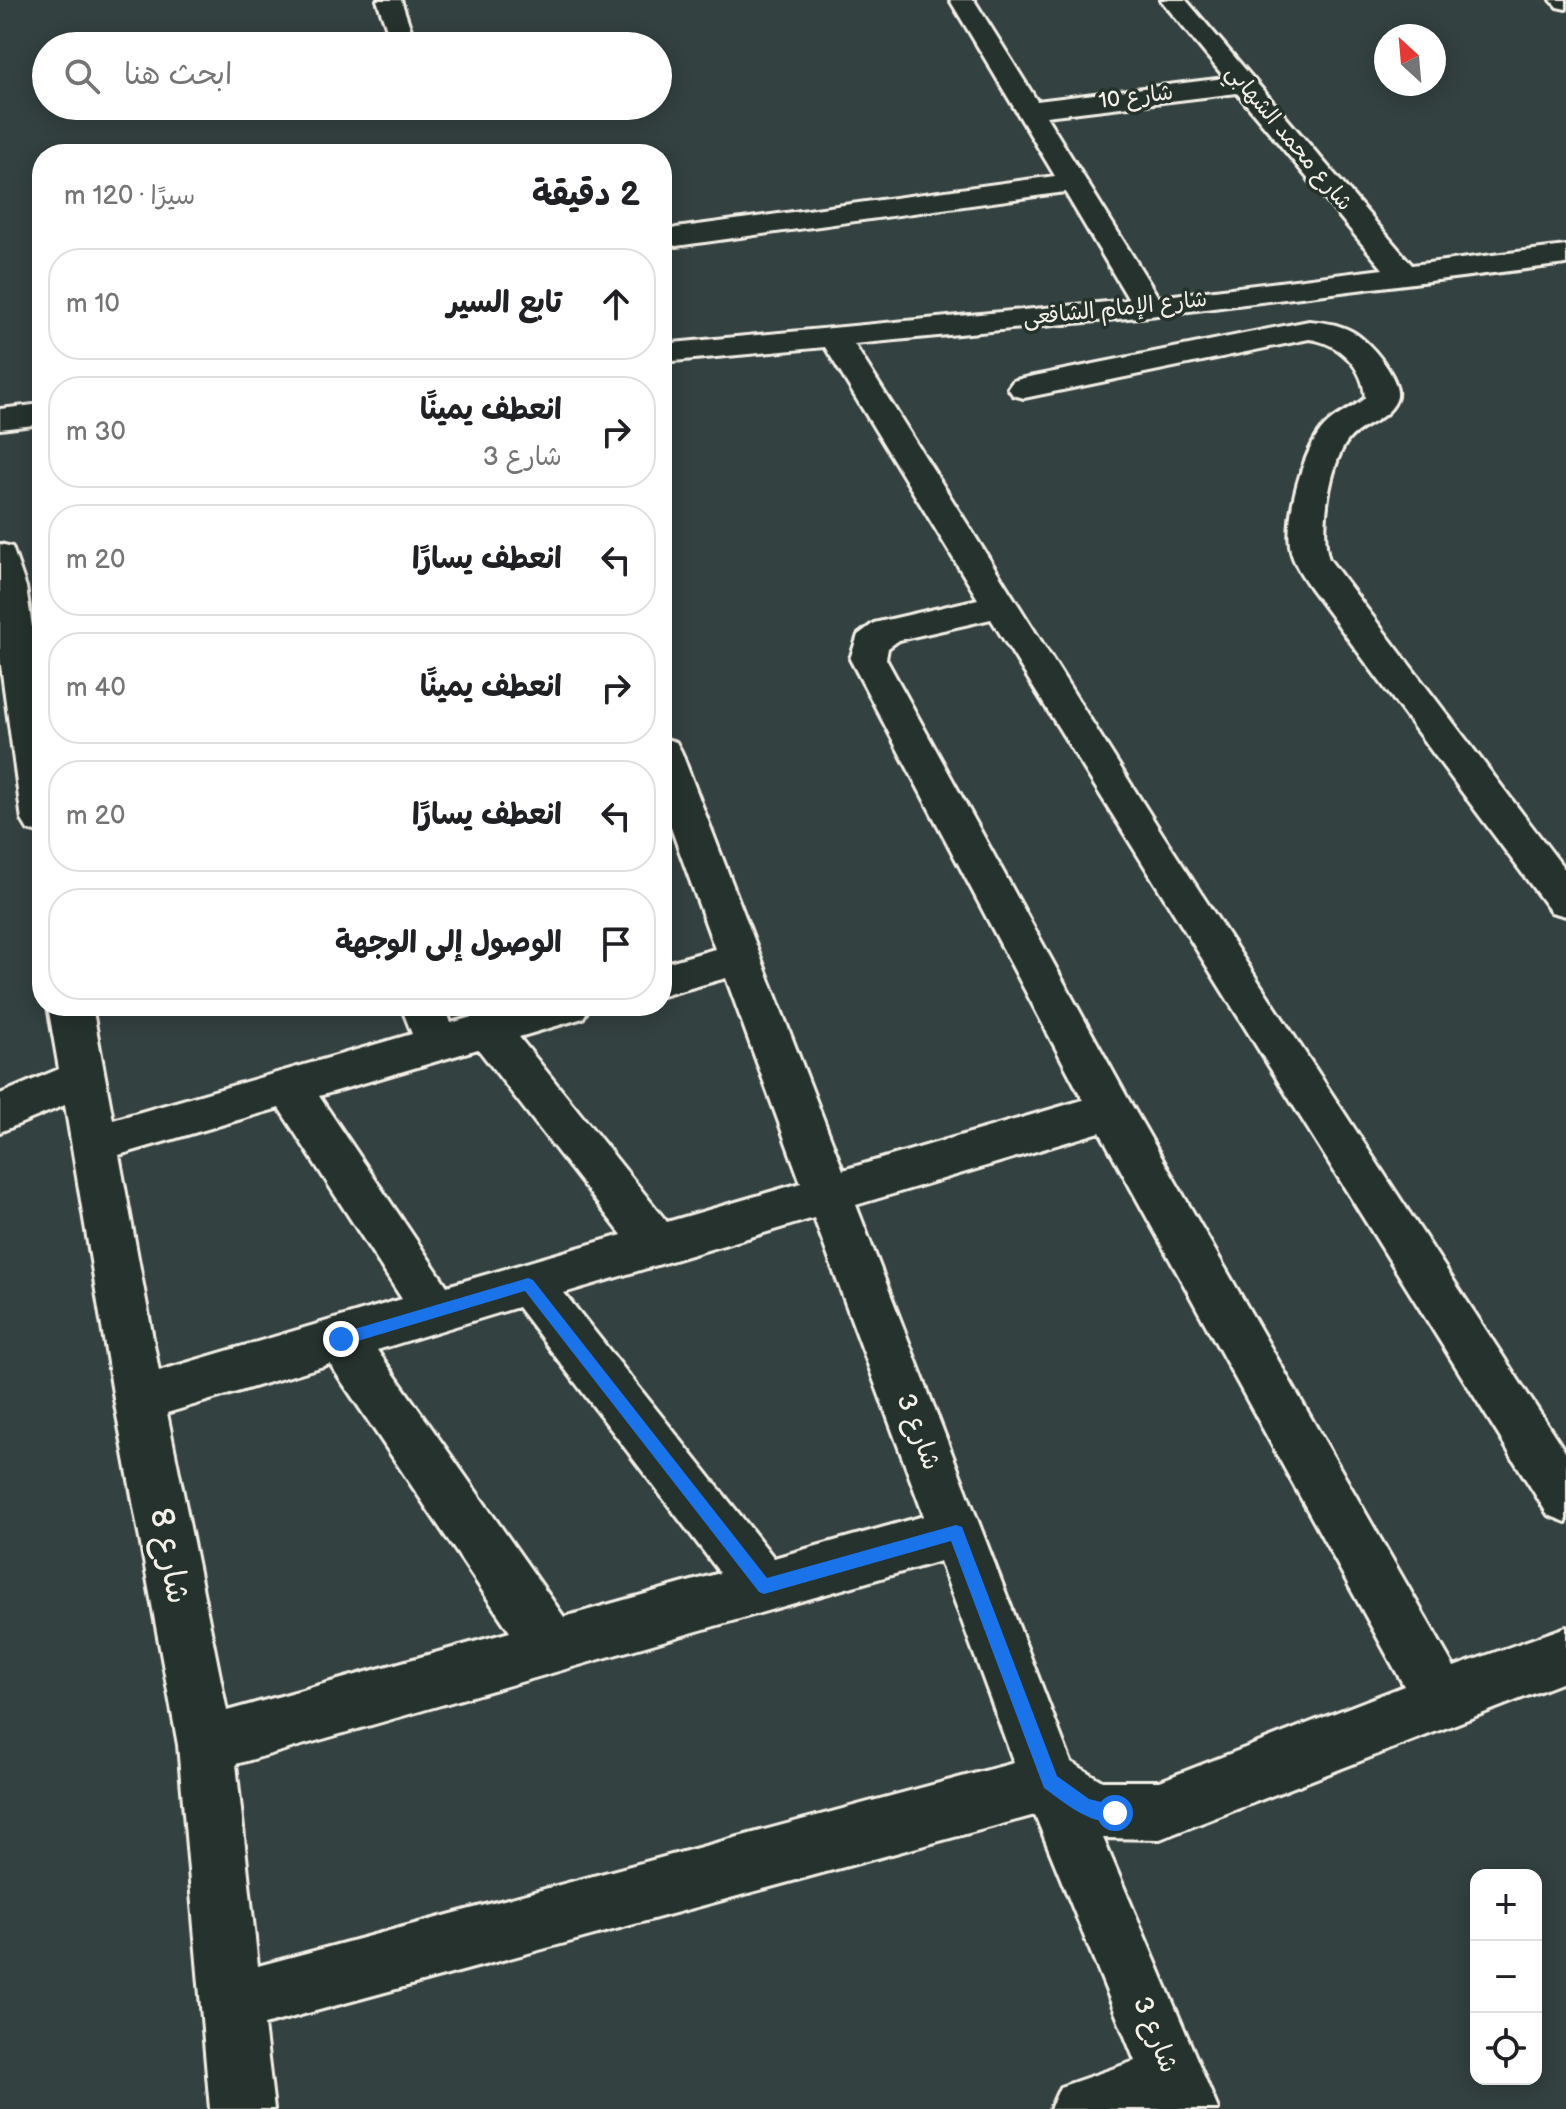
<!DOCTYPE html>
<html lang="ar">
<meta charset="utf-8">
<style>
body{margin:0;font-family:"Balsamiq Sans","Playpen Sans Arabic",sans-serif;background:#f2f2f2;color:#202124;direction:rtl}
.controls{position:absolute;right:24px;bottom:24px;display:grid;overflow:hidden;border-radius:16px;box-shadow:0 4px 20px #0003}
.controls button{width:72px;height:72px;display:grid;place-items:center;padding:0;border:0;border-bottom:2px solid #e0e0e0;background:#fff;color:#202124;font:40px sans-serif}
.compass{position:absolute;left:1374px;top:24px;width:72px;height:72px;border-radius:50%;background:#fff;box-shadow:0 4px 20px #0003;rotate:334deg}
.stop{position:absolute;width:24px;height:24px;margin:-18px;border:6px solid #1a73e8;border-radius:50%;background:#fff}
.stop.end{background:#1a73e8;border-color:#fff;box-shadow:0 2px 8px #0008}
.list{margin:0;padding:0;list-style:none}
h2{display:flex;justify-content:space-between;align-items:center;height:104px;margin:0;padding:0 32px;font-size:34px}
h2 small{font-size:26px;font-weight:400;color:#757577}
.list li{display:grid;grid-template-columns:52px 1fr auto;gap:24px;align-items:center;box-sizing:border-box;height:112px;margin:0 16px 16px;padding:0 16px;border:2px solid #e0e0e0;border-radius:32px}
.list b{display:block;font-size:30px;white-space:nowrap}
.list p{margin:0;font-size:26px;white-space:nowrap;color:#757577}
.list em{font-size:26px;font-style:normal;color:#757577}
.icon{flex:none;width:44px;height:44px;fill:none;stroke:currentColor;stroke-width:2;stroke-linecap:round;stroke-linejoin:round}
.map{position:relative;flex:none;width:1566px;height:2109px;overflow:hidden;direction:ltr}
.search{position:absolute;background:#fff;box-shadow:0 4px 20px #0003;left:32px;top:32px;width:640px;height:88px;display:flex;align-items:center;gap:20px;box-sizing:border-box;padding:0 28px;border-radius:44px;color:#757577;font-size:30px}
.panel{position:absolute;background:#fff;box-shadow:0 4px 20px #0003;left:32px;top:144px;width:640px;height:872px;border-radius:32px;direction:rtl}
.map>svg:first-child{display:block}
</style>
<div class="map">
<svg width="1566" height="2109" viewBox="0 0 1566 2109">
<rect width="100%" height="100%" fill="#344141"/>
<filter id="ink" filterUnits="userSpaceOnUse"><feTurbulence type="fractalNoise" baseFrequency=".0125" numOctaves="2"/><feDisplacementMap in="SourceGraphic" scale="16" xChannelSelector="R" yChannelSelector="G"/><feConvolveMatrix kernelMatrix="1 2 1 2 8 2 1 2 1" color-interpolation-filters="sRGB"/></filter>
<g filter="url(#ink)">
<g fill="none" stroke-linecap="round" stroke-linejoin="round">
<defs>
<path id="minor" d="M377 0H401L411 30 407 35H389Z
M950 0H974L1037 101 1225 78 1161 0H1186L1412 265 1566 246V264L1149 316 854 344 1163 835 1566 1453V1522L1548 1515 991 619 899 640 888 648 886 659 1127 1097 1454 1667 1566 1627V1681L1160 1839 1103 1838 1218 2109H1050L1060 2087 1135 2061 1035 1815 264 2025 274 2109H210L178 1745 114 1399 65 1105 0 1132V1094L59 1069 48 1006H92L113 1120 412 1034 401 1006H445L451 1023 510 1006H590L583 1018 519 1037 667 1222 801 1183 726 978 662 996V964L715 949 662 803V738L676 742 681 751 843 1170 1083 1100 850 659 858 635 874 623 978 599 825 347 662 362V344L1129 300 1065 192 676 246 666 243 662 238 666 231 676 228 1055 176ZM1237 93 1383 269 1158 297 1046 116ZM478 1049 622 1235 447 1286 319 1096ZM279 1108 402 1299 159 1371 119 1155ZM1100 1132 1404 1686 1160 1781H1102L1071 1762 856 1205ZM814 1218 924 1516 774 1558 564 1293ZM518 1307 720 1573 564 1617 377 1350ZM330 1364 510 1632 227 1711 167 1413ZM940 1561 1014 1763 258 1966 236 1764Z
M1309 321C1323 322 1338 324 1351 331 1368 339 1404 381 1396 400 1387 421 1362 424 1349 439 1330 461 1319 532 1329 559L1566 871V916L1551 912 1312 590C1303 577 1292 562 1290 546 1286 514 1303 450 1324 427 1336 414 1353 409 1365 398 1364 367 1338 342 1309 339L1024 398 1013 395 1008 388 1013 381 1024 378Z
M42 404V424L0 429V409Z
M0 544 12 547 26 587 42 692V834L28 830 22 820 0 658Z"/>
<path id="highway" d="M1551 0H1566V9L1557 7Z"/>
</defs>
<use href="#minor" stroke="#f4f1e8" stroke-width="6"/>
<use href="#highway" stroke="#f4f1e8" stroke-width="6"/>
<use href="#minor" fill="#26332d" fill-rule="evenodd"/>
<use href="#highway" fill="#26332d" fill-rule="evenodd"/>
</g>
</g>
<path fill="#1a73e8" d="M528 1278 533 1280 767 1578 956 1525 962 1527 1057 1776 1089 1799 1121 1807 1123 1813 1121 1819C1095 1830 1064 1802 1044 1788L951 1541 764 1594 759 1592 525 1291 341 1346 334 1339 341 1333Z"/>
<g text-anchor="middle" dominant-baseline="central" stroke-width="7" stroke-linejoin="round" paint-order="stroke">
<g font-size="22" fill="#f4f1e8" stroke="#26332d">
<text transform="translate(1136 97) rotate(-7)">شارع 10</text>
<text transform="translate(1289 138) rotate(50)">شارع محمد الشهابي</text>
<text transform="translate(1115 309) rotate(-6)">شارع الإمام الشافعى</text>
</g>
<g font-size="26" fill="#f4f1e8" stroke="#26332d">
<text transform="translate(918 1432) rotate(69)">شارع 3</text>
<text transform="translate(1155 2035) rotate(68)">شارع 3</text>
</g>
<g font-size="32" fill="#f4f1e8" stroke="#26332d">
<text transform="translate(169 1556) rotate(79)">شارع 8</text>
</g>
</g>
</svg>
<div class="controls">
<button>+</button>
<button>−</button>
<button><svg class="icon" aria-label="locate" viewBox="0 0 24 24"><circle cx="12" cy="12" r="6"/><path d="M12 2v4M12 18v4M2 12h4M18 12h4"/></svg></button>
</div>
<svg class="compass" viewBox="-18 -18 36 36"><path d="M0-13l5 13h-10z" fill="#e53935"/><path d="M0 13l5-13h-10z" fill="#757577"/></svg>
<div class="stop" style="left:1115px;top:1813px"></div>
<div class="stop end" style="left:341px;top:1339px"></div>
<div class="search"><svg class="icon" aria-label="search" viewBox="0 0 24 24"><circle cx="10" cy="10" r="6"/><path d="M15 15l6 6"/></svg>ابحث هنا</div>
<section class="panel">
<h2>2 دقيقة<small>سيرًا · 120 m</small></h2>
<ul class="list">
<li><svg class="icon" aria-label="ahead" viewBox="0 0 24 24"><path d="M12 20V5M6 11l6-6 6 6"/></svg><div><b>تابع السير</b></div><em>10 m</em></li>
<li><svg class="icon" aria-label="right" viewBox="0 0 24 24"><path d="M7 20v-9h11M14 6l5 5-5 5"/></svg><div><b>انعطف يمينًا</b><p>شارع 3</p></div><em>30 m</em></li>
<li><svg class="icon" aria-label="left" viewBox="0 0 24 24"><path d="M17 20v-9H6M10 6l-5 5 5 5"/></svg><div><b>انعطف يسارًا</b></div><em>20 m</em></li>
<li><svg class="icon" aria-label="right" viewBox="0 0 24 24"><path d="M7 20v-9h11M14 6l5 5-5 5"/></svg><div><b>انعطف يمينًا</b></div><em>40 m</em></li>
<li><svg class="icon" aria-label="left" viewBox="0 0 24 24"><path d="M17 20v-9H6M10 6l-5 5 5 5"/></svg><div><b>انعطف يسارًا</b></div><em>20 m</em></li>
<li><svg class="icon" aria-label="arrive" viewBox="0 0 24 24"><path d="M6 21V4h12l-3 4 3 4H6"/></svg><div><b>الوصول إلى الوجهة</b></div></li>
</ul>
</section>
</div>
